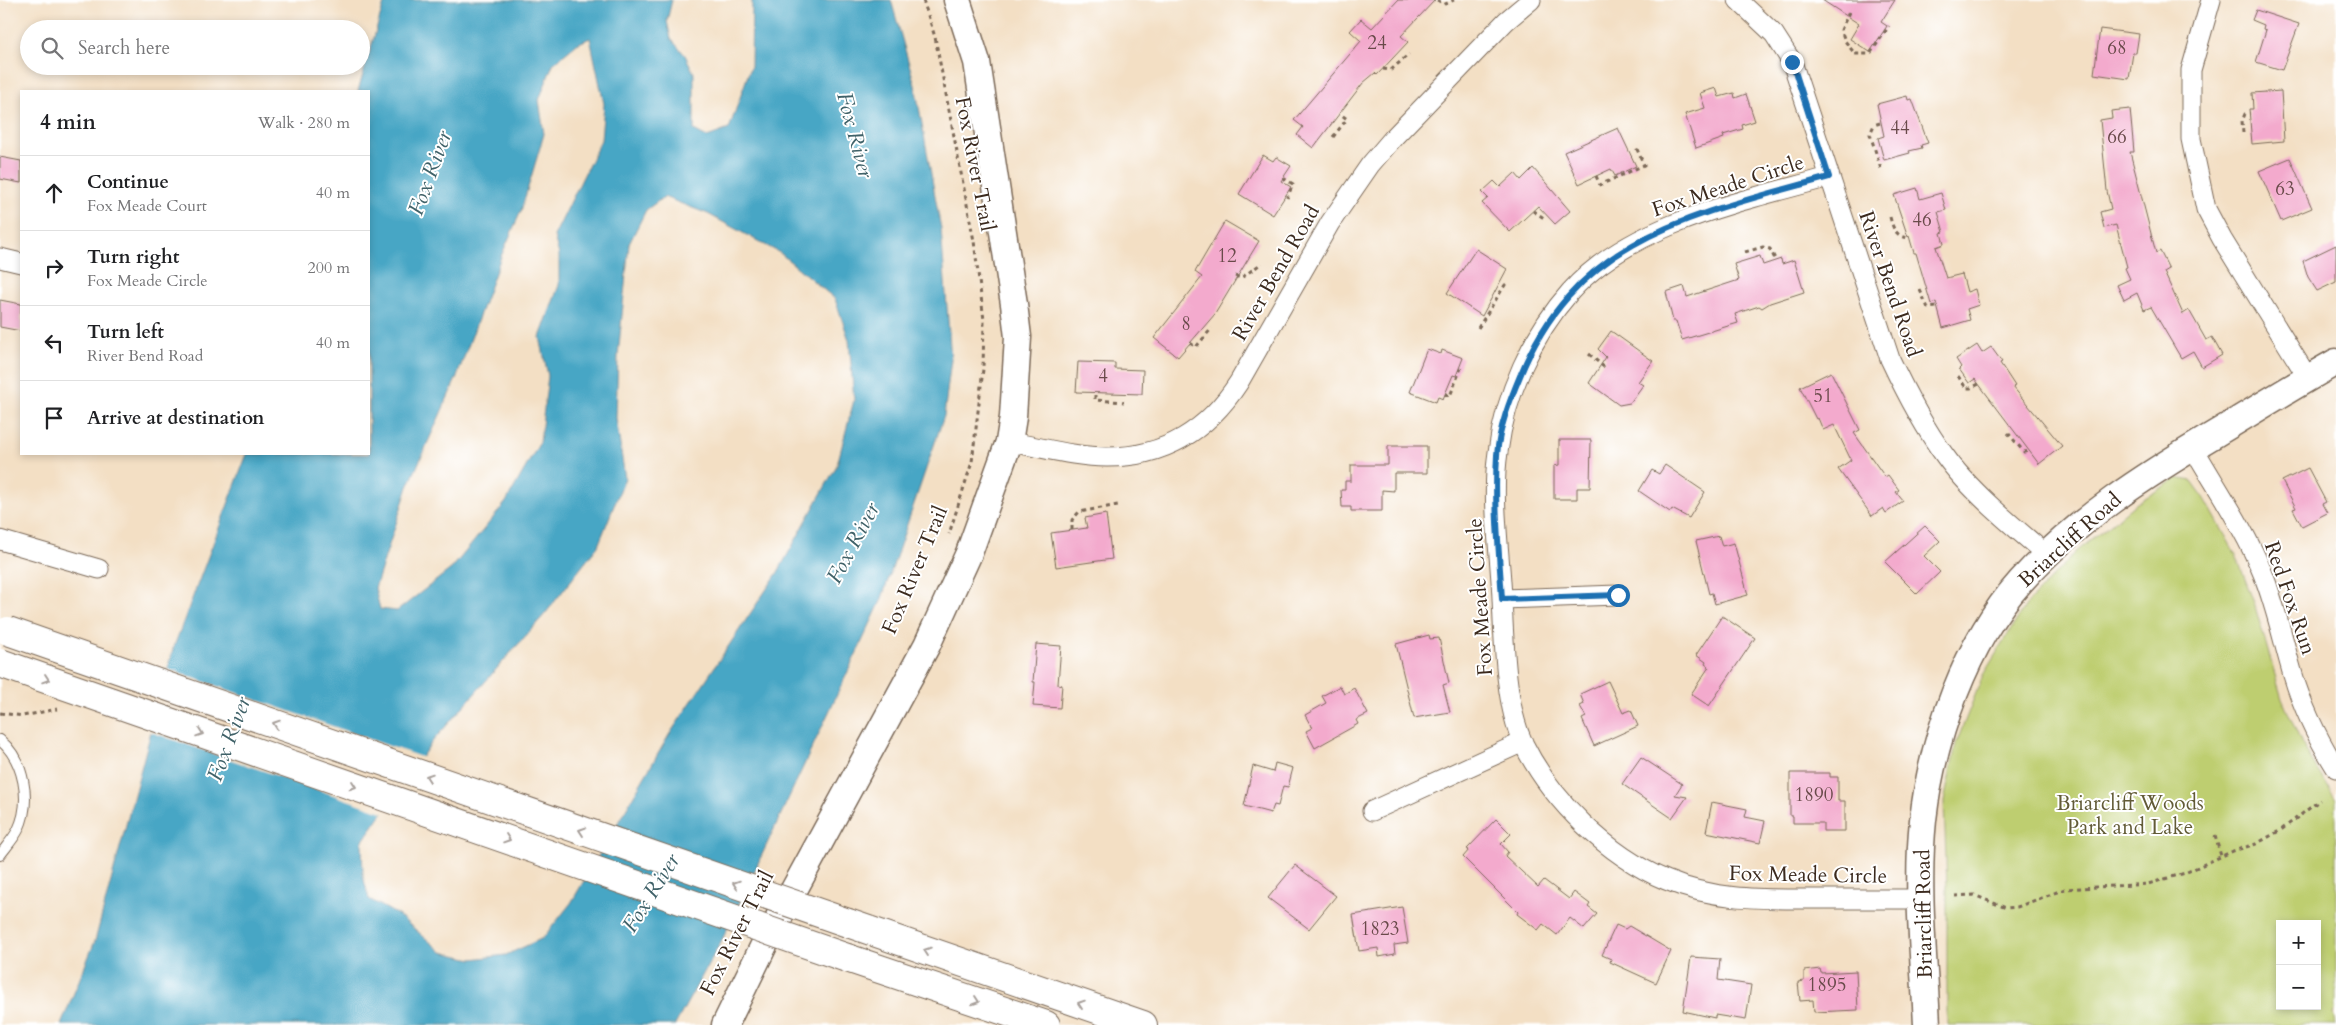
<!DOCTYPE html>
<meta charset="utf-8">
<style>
body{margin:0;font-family:Cardo,serif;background:#f6f6f6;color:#202124}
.controls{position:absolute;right:15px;bottom:15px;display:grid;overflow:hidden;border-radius:0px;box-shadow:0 2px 8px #0003}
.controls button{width:45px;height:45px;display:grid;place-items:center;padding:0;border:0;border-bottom:1px solid #e0e0e0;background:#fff;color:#202124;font:25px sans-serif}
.stop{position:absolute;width:15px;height:15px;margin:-11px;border:4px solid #1f6fb2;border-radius:50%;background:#fff}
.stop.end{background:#1f6fb2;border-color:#fff;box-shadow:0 1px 5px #0008}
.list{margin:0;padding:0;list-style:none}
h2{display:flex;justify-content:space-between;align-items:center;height:65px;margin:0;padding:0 20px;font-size:21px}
h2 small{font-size:16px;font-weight:400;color:#757577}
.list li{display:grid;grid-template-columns:32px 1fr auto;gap:15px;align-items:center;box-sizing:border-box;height:75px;padding:0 20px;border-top:1px solid #e0e0e0}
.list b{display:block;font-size:19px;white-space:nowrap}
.list p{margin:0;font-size:16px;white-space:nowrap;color:#757577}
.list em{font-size:16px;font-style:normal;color:#757577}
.icon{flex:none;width:28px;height:28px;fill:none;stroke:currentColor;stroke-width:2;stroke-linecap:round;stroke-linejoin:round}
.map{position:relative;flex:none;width:2336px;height:1025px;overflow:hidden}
.search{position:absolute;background:#fff;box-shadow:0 2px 8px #0003;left:20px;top:20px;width:350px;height:55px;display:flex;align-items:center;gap:12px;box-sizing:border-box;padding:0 18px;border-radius:28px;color:#757577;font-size:19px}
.panel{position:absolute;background:#fff;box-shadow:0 2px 8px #0003;left:20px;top:90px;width:350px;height:365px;border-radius:0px}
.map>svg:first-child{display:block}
</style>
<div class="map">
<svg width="2336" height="1025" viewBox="0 0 2336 1025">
<rect width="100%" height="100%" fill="#fff"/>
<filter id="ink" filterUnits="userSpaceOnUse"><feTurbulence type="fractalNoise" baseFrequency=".02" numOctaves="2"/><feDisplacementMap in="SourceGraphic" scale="10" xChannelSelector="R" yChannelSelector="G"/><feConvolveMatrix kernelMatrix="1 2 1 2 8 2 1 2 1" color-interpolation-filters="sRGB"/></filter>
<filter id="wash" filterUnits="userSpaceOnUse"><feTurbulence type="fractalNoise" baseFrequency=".0096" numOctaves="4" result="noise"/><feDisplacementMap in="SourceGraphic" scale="20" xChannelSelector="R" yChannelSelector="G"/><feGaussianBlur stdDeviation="1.12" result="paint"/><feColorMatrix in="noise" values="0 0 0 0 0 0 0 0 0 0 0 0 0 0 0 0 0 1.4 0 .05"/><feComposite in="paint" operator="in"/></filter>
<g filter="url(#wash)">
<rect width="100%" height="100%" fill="#f3dfc4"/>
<path fill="#bece70" stroke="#7c7c47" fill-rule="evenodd" d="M2177 478 2192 481 2205 499 2236 555 2254 603 2282 699 2302 744 2336 800V1010L2334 1013 2336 1025H1947V889L1944 802 1956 744 1983 675 2026 605 2075 553 2134 505ZM2280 924H2317V1006H2280Z"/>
<path fill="#46a6c5" stroke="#406872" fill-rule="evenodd" d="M385 0H672L667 21 671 39 685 55 694 73V130L707 137 729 129 751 66 752 0H891L915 85 941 229 951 359 944 416 881 601 722 940 675 1025H61L95 941 173 649 247 454H369V91H358ZM590 38 604 104 601 140 554 236 559 255V285L540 337 548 376 540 442 506 502 452 568 397 611 380 609 375 588 408 487 456 379 502 254 521 211 544 134 539 100 553 64 577 44ZM664 197 708 214 780 253 835 299 849 340 854 400 837 465 778 572 669 735 571 903 543 938 506 955 472 959 442 952 398 915 369 899 363 876 362 842 432 742 545 614 598 546 625 478 616 418 618 356 629 244 646 210Z"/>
<path fill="#f3dfc4" d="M165 668 424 758 385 813 148 731Z"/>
<g id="blocks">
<path fill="#f3aacd" d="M1398 0H1435L1401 36 1408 42 1377 75 1375 73 1363 83 1313 148 1297 135 1303 127 1294 120 1361 41 1350 31 1361 19 1372 28Z
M1822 0H1895L1881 22 1887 26 1870 52 1850 39 1859 24Z
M2256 10 2299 24 2282 70 2256 62 2266 30 2263 29 2264 25 2252 20Z
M2100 29 2139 34 2136 53H2133L2129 79 2094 74Z
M1716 88 1719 97 1734 93 1735 98 1746 94 1755 121 1742 125 1743 129 1723 135 1724 138 1696 148 1685 114 1705 108 1700 93Z
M2281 91 2284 141 2252 144 2249 109H2253L2252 93Z
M1907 96 1908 100 1912 99 1928 143 1921 145 1922 148 1909 151 1910 153 1884 160 1878 138 1884 136 1877 104Z
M2130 109 2134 152H2130L2156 253 2160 251 2169 269 2164 272 2183 314 2189 310 2206 340 2212 337 2222 355 2202 367 2193 351 2181 358 2151 307 2144 310 2137 293 2124 300 2117 285 2130 279 2125 268 2127 267 2116 225 2104 228 2100 212 2111 209 2107 191 2100 120 2112 118 2111 111Z
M1618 128 1636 166 1615 176 1611 169 1579 184 1564 152Z
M1263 155 1273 161 1276 157 1291 166 1281 181 1291 187 1273 215 1239 194Z
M0 157 21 161V183L0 179Z
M2290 158 2312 208 2281 221 2259 171Z
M1533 168 1570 211 1555 224 1538 206 1510 232 1482 203 1488 198 1482 192 1494 181 1500 187 1515 173 1521 180Z
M1917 188 1920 199 1941 193 1946 210 1938 212 1944 232 1941 233 1944 244 1936 247 1946 278 1962 274 1967 292 1975 289 1979 305 1967 309 1970 320 1943 328 1936 302 1931 304 1916 253H1914L1909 236 1908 237 1894 195Z
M1225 221 1259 241 1215 314 1178 357 1154 338 1202 277 1195 272Z
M2336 245V282L2317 291 2308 277 2303 261Z
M1476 249 1507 269 1482 316 1447 293Z
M1760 256 1763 265 1781 259 1782 264 1794 260 1804 292 1770 303 1762 308 1759 306 1735 314 1738 323 1682 340 1676 321H1673L1666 292 1684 286 1687 297 1739 280 1734 264Z
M0 300 21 304V331L0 327Z
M1611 331 1653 361 1638 382 1643 385 1630 403 1619 405 1589 383 1606 357 1598 349Z
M1977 345 1982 353 1991 347 2002 362 2000 363 2015 386 2013 387 2062 446 2039 464 1975 379 1969 383 1959 369 1961 367 1956 359Z
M1427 349 1441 354 1442 350 1463 358 1456 376 1453 375 1443 399 1438 397 1436 402 1410 392Z
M1078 362 1115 363V369L1143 370 1142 394 1076 392Z
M1831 372 1860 430 1854 433 1885 477 1888 475 1899 490 1896 492 1903 501 1886 513 1883 508 1872 516 1838 469 1851 460 1834 425 1823 430 1818 418 1816 419 1800 387Z
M1559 440H1591L1590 488H1577V499H1554V466L1559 465Z
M1388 446H1427V473H1394V491L1382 490V511H1351V507H1342L1341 490H1345V481H1351V465H1388Z
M1665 465 1705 492 1689 518 1672 509 1670 512 1639 491 1652 470 1659 474Z
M2308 468 2326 502 2322 504 2327 513 2302 526 2293 509 2296 508 2282 481Z
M1106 514 1112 559 1056 567 1051 533 1087 528 1085 518Z
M1925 526 1940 541 1924 556 1940 572 1917 594 1885 562Z
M1719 536 1722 546 1734 543 1748 595 1715 604 1712 593 1709 594 1696 541Z
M1722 616 1755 638 1709 706 1691 694 1709 667 1705 664 1706 662 1696 655Z
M1429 635 1430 639 1439 638 1449 683 1443 685 1450 712 1414 718 1396 644Z
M1036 644 1061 646 1058 684 1062 685 1060 708 1033 706 1035 682H1033Z
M1608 681 1623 713 1631 710 1638 726 1594 746 1582 719 1586 717 1580 706 1584 704 1580 694Z
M1340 686 1344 694 1354 688 1368 714 1356 720 1358 724 1315 748 1306 731 1312 728 1305 715 1326 703 1322 696Z
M1641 757 1682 784 1675 795 1687 797 1672 818 1622 784Z
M1275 763 1293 768 1288 787 1283 786 1278 806 1274 805 1271 813 1244 806 1253 766 1273 772Z
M1790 773H1830V777H1838V801H1845V831H1823V823H1793V816H1790Z
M1712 802 1747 809 1745 817 1765 821 1760 843 1706 832Z
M1496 819 1511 834 1501 844 1508 852 1505 856 1538 887 1544 880 1569 899 1574 892 1590 904 1588 907 1597 914 1584 929 1570 918 1557 935 1543 924 1538 930 1517 914 1518 912 1463 857 1469 850 1467 849Z
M1295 865 1336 896 1309 929 1268 898Z
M1402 907 1408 943 1394 945 1395 954 1379 957 1378 948 1359 951 1353 915Z
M1616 925 1625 929 1629 926 1671 951 1656 983 1610 962 1611 959 1602 955Z
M1691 957 1720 959 1718 980 1751 985 1746 1020 1715 1015V1018L1683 1011Z
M1820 969 1821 973 1856 971 1858 1010 1814 1012 1813 1000 1800 1001 1798 982 1804 981V971Z"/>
</g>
</g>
<g filter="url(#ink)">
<use href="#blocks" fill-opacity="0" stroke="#7b6958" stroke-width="1"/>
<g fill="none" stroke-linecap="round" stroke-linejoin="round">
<defs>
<path id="lane" d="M0 740C24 760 32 801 18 830 14 838 6 847 0 855"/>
<path id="street" d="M1738 0 1774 34 1792 62 1890 359C1906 393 1923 426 1945 456 1970 491 2014 527 2047 555
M2211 0 2191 70V139L2206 209 2222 239 2308 378
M1829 177C1744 201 1631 223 1570 292 1532 335 1505 395 1498 452 1491 498 1500 552 1502 598 1504 641 1505 704 1523 743 1551 800 1608 856 1666 880 1713 900 1761 899 1811 899 1847 899 1884 899 1921 899
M0 258 21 263
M1009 442C1041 447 1074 457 1107 457 1166 457 1208 430 1239 382L1330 223 1370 165 1394 137 1506 21 1531 0
M2193 447C2217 489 2245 529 2263 574 2276 607 2283 641 2293 675 2303 709 2318 739 2336 768
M0 540 99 569
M1502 599 1618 595
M1372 811 1523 742"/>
<path id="secondary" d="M725 1025 765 943 927 645 969 553 1009 442 1013 417 1018 337 1014 304 977 62 957 0
M1927 1025C1924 957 1916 888 1923 820 1932 739 1966 642 2021 581 2077 519 2143 477 2215 434 2255 410 2295 385 2336 362"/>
<path id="primary" d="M848 923 1143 1025
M847 958 1046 1025"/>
</defs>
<use href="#lane" stroke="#7b6958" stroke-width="12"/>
<use href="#street" stroke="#7b6958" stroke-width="21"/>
<use href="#secondary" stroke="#7b6958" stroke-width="29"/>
<use href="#primary" stroke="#7b6958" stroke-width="30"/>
<path stroke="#7b6958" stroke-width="3" stroke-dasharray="4 4" stroke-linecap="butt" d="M923 0 935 37 974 241 984 320 983 369 972 462 949 534
M1437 0 1445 4 1454 0
M1849 12 1841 30 1845 41 1855 54H1870L1889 26
M1383 69 1391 70 1409 54
M1880 123 1874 125 1870 134 1881 169
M2243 133 2242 121 2245 114 2250 113
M1333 137 1347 119 1339 113
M1596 176 1600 185 1644 165 1636 147
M1283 178 1293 184 1287 198
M1533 211 1544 218
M1890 217C1893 229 1896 237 1910 238
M1745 252 1763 247 1770 249 1776 261
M1235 276 1241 278 1262 263
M1920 290 1928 308 1937 307
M1478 328 1505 285 1501 282
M1190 343 1196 347 1212 328
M1589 354 1605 368
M1958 376 1966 388H1971L1979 384
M1445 394 1450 396 1461 368
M1095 395V400L1124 402
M2008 433 2024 452 2029 451
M1072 530V520L1079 512 1118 505
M0 713 23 716 57 709
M2215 836 2221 856
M1955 896 1974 895 2006 908 2017 907 2065 889 2148 884 2185 873 2233 851 2256 844 2281 830 2320 800"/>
<use href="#lane" stroke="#fff" stroke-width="10"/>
<use href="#street" stroke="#fff" stroke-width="19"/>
<use href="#secondary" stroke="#fff" stroke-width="26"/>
<use href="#primary" stroke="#fff" stroke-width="28"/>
<defs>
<path id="primary-bridge" d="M8 631 848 923
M0 663 847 958"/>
</defs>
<use href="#primary-bridge" stroke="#7b6958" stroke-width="30" stroke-linecap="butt"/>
<use href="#primary-bridge" stroke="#fff" stroke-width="28"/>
</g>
<defs><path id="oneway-chevron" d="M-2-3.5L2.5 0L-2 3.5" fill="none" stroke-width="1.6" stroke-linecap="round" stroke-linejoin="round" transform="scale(1.25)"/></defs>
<g stroke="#a79f9a">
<use href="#oneway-chevron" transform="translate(46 679) rotate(19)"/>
<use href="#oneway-chevron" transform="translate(276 724) rotate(-161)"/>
<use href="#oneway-chevron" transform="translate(200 733) rotate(19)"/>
<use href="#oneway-chevron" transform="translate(429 777) rotate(-161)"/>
<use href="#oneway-chevron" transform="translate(353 786) rotate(19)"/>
<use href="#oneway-chevron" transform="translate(582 831) rotate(-161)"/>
<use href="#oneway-chevron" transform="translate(507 839) rotate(19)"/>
<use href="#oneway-chevron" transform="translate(736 884) rotate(-161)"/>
<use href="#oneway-chevron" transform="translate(927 951) rotate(-161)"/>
<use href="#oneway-chevron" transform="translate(976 1001) rotate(19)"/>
<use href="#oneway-chevron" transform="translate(1081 1004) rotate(-161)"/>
</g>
</g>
<g fill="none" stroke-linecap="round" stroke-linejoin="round" filter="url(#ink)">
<path stroke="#1f6fb2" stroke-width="6" d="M1618 595 1502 599C1499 551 1494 503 1497 455 1499 428 1510 400 1520 376 1577 235 1697 214 1829 177L1792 62"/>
</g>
<g text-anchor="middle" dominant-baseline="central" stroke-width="4" stroke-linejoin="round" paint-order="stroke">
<g font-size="19" fill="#694a4a">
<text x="1377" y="43">24</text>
<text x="2117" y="48">68</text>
<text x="1900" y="128">44</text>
<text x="2117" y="137">66</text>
<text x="2285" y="189">63</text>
<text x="1922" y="220">46</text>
<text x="1227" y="256">12</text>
<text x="1186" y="324">8</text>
<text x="1103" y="376">4</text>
<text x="1823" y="396">51</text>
<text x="1814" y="795">1890</text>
<text x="1380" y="929">1823</text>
<text x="1827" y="985">1895</text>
</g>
<g font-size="21" fill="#3b2a1e" stroke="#fff">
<text transform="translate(975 164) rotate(79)">Fox River Trail</text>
<text transform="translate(1728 186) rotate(-18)">Fox Meade Circle</text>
<text transform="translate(1276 273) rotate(-60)">River Bend Road</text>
<text transform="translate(1890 284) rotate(71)">River Bend Road</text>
<text transform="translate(2070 540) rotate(-42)">Briarcliff Road</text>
<text transform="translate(915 570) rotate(-67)">Fox River Trail</text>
<text transform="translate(1480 597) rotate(-94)">Fox Meade Circle</text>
<text transform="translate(2290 598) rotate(71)">Red Fox Run</text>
<text transform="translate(1808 875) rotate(1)">Fox Meade Circle</text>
<text transform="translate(1924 914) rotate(-91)">Briarcliff Road</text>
<text transform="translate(737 933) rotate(-63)">Fox River Trail</text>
</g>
<g font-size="21" fill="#625b37" stroke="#fff">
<text x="2130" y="803">Briarcliff Woods<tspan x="2130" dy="24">Park and Lake</tspan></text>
</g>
<g font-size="22" font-style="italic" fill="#406269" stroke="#fff">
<text transform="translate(855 135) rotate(75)">Fox River</text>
<text transform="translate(430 173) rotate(-70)">Fox River</text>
<text transform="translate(853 543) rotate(-62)">Fox River</text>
<text transform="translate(229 739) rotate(-70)">Fox River</text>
<text transform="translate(651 893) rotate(-58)">Fox River</text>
</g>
</g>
</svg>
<div class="controls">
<button>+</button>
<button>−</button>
</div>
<div class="stop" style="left:1618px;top:595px"></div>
<div class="stop end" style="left:1792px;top:62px"></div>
<div class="search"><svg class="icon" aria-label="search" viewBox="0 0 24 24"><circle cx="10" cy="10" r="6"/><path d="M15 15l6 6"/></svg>Search here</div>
<section class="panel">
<h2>4 min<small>Walk · 280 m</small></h2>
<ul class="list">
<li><svg class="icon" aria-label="ahead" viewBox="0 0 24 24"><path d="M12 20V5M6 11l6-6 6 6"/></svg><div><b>Continue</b><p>Fox Meade Court</p></div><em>40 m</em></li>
<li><svg class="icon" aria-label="right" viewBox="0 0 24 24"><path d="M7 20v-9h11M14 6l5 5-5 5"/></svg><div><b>Turn right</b><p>Fox Meade Circle</p></div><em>200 m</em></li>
<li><svg class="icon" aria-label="left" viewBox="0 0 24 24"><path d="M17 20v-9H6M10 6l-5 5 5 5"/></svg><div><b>Turn left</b><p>River Bend Road</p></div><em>40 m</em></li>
<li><svg class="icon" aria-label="arrive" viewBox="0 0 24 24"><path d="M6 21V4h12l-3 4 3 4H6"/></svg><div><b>Arrive at destination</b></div></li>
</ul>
</section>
</div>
